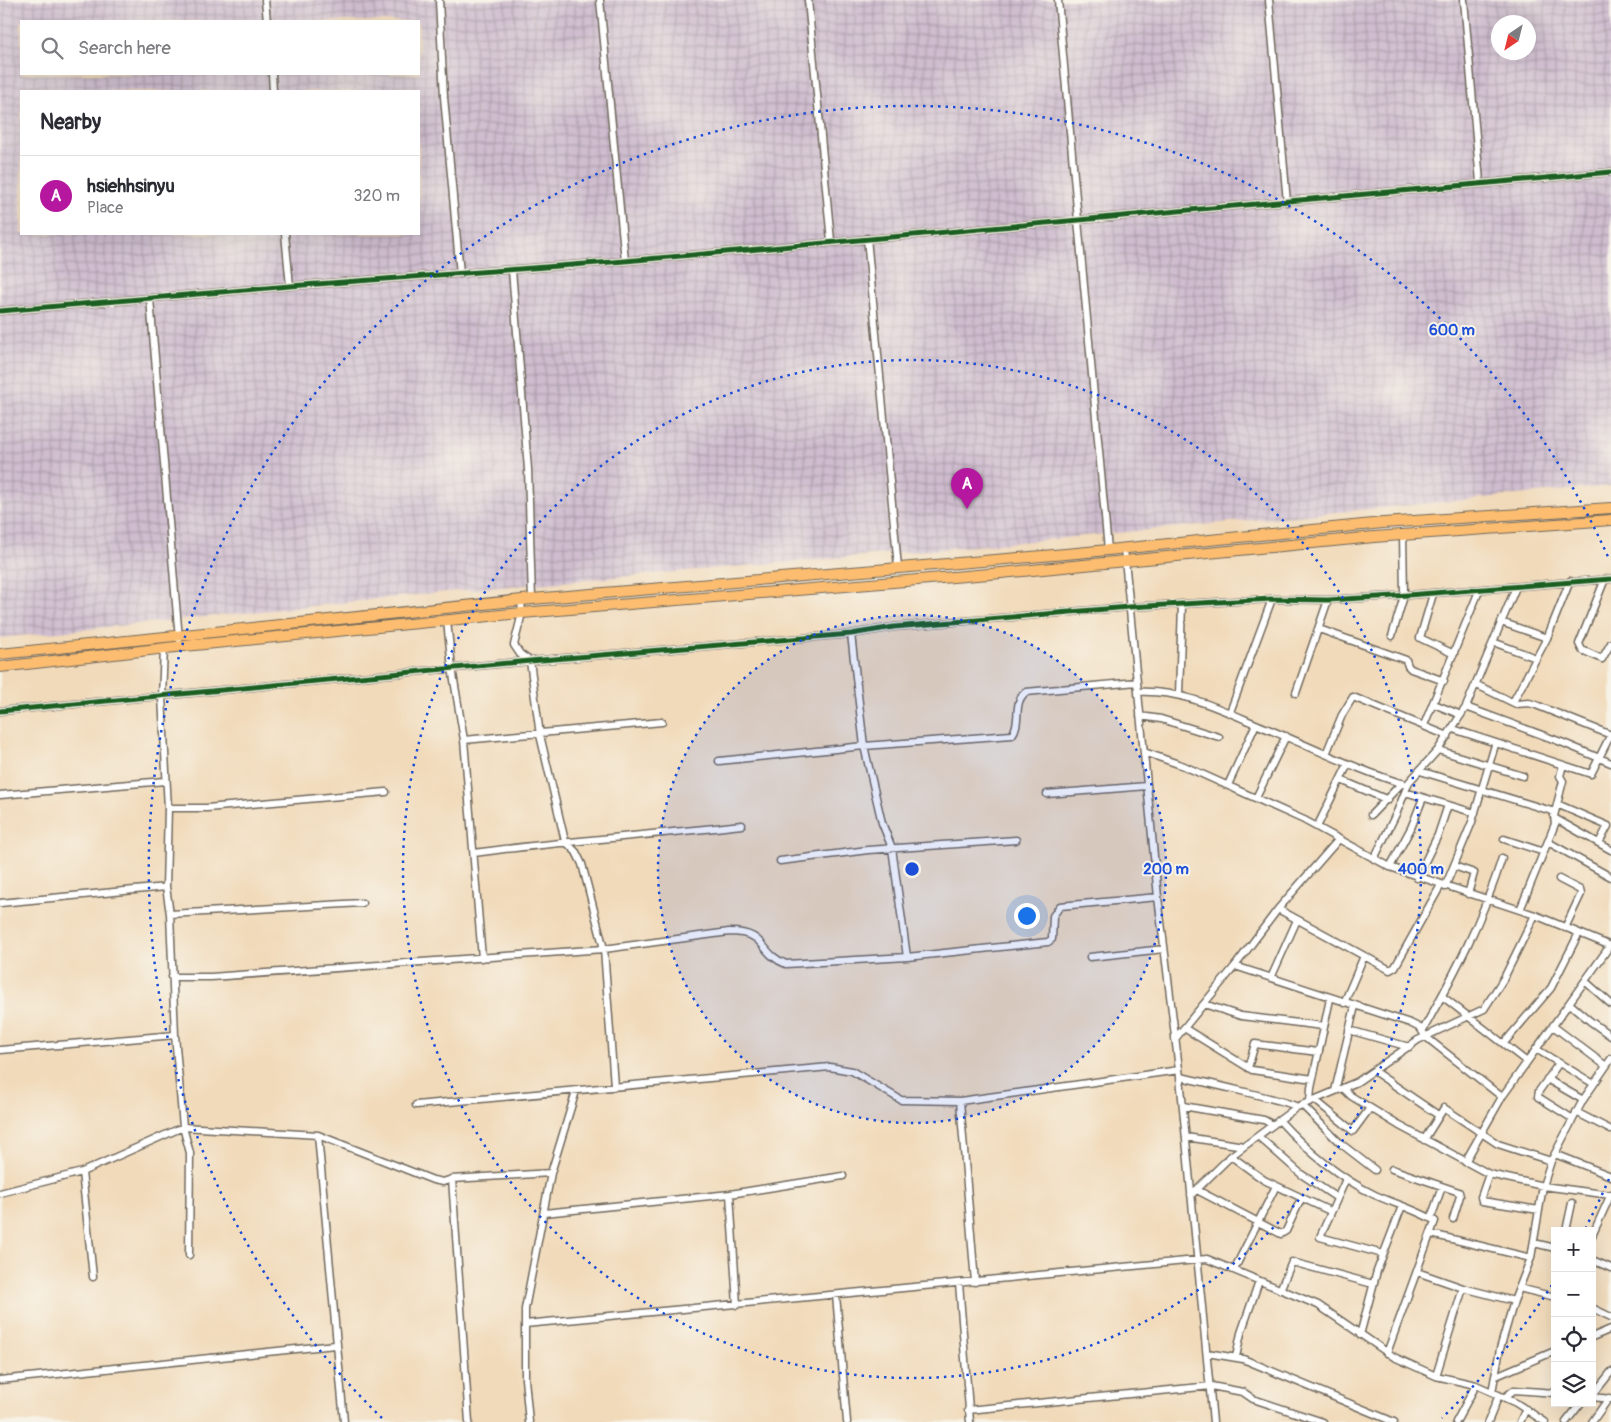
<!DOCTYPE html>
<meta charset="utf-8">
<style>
body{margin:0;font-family:Pangolin,sans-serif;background:#f2f2f3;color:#2b2b33}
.controls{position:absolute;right:15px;bottom:15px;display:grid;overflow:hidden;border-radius:0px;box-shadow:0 5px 20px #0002}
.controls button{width:45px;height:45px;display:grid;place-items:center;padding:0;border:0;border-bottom:1px solid #e1e1e2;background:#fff;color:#2b2b33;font:25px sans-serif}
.compass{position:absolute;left:1491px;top:15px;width:45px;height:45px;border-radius:50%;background:#fff;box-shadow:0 5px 20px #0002;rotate:215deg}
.you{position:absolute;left:1026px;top:915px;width:18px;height:18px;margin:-12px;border:4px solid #fff;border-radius:50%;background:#1a73e8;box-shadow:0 0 0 8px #1a73e833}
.badge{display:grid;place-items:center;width:32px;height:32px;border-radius:50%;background:#b5179e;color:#fff;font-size:16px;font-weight:700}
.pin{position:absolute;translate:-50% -41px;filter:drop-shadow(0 1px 2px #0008)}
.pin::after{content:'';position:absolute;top:26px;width:18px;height:15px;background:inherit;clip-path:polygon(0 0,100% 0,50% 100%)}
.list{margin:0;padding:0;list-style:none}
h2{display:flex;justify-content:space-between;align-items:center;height:65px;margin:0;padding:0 20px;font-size:21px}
h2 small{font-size:16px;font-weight:400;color:#7c7c81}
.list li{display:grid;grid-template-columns:32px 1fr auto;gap:15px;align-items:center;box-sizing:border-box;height:80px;padding:0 20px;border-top:1px solid #e1e1e2}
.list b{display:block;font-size:19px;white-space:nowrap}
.list p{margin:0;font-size:16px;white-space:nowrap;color:#7c7c81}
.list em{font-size:16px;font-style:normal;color:#7c7c81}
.icon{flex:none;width:28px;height:28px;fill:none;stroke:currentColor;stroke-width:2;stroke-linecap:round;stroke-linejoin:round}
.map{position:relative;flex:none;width:1611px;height:1422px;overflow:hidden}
.search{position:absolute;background:#fff;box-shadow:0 5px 20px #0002;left:20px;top:20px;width:400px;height:55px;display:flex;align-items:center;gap:12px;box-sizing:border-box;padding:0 18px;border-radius:0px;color:#7c7c81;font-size:19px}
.panel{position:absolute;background:#fff;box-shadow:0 5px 20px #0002;left:20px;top:90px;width:400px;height:145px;border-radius:0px}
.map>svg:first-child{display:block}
</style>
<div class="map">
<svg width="1611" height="1422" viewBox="0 0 1611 1422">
<defs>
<pattern id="industrial-grid" width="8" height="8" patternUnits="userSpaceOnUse" patternTransform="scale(1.25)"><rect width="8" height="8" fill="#cfbdcf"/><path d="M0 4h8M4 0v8" fill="none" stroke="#a89aa8"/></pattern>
</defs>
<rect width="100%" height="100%" fill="#f7f3e8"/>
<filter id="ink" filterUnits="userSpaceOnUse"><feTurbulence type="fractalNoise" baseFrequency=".02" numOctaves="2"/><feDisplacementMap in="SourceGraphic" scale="10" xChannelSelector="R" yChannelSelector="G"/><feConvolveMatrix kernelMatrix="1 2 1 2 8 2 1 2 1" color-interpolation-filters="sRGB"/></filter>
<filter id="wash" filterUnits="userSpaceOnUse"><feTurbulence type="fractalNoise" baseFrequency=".0096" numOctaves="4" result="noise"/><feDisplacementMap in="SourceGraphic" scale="20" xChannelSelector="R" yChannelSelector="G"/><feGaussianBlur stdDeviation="1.12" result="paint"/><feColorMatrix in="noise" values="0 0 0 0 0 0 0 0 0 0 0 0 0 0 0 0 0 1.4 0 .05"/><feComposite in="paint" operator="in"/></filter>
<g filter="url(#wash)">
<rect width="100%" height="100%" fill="#f1daba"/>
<path fill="url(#industrial-grid)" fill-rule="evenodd" d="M0 0H1611V486L1032 541 456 591 0 638ZM21 21H419V74H21ZM1498 22H1528V52H1498ZM21 91H419V234H21Z"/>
</g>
<g filter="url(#ink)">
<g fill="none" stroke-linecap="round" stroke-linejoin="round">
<defs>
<path id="minor" d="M265 0 267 21
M439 0 444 97 460 274
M600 0 625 261
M808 0 831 241
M1058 0 1108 550
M1269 0 1287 202
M1464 0 1480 182
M272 74 273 91
M285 234 290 286
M867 238 898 567
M512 270 528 469 532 599
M150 299 179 639
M0 311 290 286 625 261 1611 172
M1124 549 1158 897 1180 1077 1213 1422
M1605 579 1579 644 1582 650 1602 659 1611 643
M1433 594 1420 638 1454 654
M521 600 522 613 514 645 520 654 530 661 540 735 565 841 576 852 582 864 604 949 614 1086
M447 621 452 668 464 740 482 958
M1501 622 1547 638
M1319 629 1406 660 1408 666 1411 669 1444 681
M851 634 864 746 882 823 892 848 907 957
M1392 636 1404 596 1403 534
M1493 642 1536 658
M164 648 162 697 168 808 166 887 170 914 175 1035 183 1127 190 1153 189 1255
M1475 684 1516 704 1529 703 1536 705 1611 735
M1138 692C1182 690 1218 708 1258 725 1308 745 1356 770 1407 785
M1296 693 1328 600
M1179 694 1182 605
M1513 702 1547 638 1570 581
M1434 704 1461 715
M1466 707 1561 742 1611 763
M0 711 530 661 851 634 894 627 1129 607 1272 599 1328 600 1395 596 1611 579
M1230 712 1272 599
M1140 716 1161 719 1219 737
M1424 725 1479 591
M1453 729 1591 774 1611 734
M464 740 662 722
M1438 750 1523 776
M1144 752 1184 766 1304 820 1390 867 1535 915 1611 946
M1326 754 1342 715 1353 697 1448 736
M719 761 864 746 1012 735C1022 722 1012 702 1026 692L1137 682
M1420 771 1555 812
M1341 780 1388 800
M1228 785 1256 724
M1405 792 1475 813
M1047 794 1147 786
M0 795 165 781
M1256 798 1286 736
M1557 804 1608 826 1599 843
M168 808H207L386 792
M1371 815 1402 783
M1556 819 1611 850
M1317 827 1348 764
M1504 839 1544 852
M1548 842 1611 877
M474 853C563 841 653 835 742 825
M1374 859 1397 812 1409 782 1438 750 1466 707 1516 587
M780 861 868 850 1016 840
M1454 866 1474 873 1468 894
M1390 867 1411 828 1423 798
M1417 878 1438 835 1448 805
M1559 879 1580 890 1581 894 1565 928
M1445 887 1472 822 1495 745
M0 903 166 887
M1278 909 1390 970 1395 967 1441 885
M1520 910 1555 824 1554 816 1563 781 1560 776 1563 765
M170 914 362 903
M1090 957 1164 949
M1235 966 1410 1023 1420 1028 1426 1037 1502 1097
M172 977H211L604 949 729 932C768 932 758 953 786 964L907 957 1048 942 1052 939 1053 916 1060 906 1158 897
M1271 978 1297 920
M1586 982 1611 1004
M1442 996 1527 1062
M1344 1003 1364 956
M1204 1004 1241 1016 1323 1026
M1570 1004 1590 1021 1611 1036
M1553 1026 1606 1066
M1184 1028 1252 1070 1313 1079
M1349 1030 1409 1047
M1423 1030C1454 975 1483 919 1502 858
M1175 1039 1235 966 1278 909 1339 839
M1504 1043 1551 988 1579 933
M1536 1049 1594 1084
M0 1050 175 1035
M1559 1063 1539 1091 1538 1097 1573 1119
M1248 1068 1255 1044 1318 1052
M1375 1072 1438 1115
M1180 1077C1195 1080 1292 1102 1297 1107
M1547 1079 1583 1100
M1343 1088 1351 1096 1398 1125 1489 1174 1543 1186 1611 1195
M1335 1091 1355 1006
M1315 1100 1353 1131 1370 1108
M960 1101 975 1282
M1310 1102 1311 1088 1330 999
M416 1105 830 1067 852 1071 901 1100 960 1101 1179 1070
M1302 1105 1340 1143 1375 1170
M1183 1106 1264 1120 1273 1125
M1576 1112 1611 1130
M1279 1120C1307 1151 1338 1177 1375 1195 1395 1204 1417 1210 1435 1221L1387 1353
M318 1135 344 1422
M1258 1136 1301 1174 1337 1198
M1186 1137 1244 1146
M1424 1140 1444 1108 1498 1144 1551 1161
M1555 1154 1611 1176
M1231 1156 1264 1180 1330 1211
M1465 1162 1502 1097 1607 950
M1392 1169 1459 1192 1460 1196 1453 1219
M82 1172 93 1277
M1489 1174 1481 1197 1482 1201 1539 1210
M452 1179 469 1422
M1346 1179 1320 1237 1383 1254
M1197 1190 1281 1234 1286 1231 1301 1199
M0 1193 82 1172 183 1127 318 1135 433 1180 443 1182 452 1179 551 1173
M730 1194 737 1305
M1191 1195 1231 1156 1297 1107 1357 1082 1418 1040 1484 1009 1504 978 1535 915
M544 1213 730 1194 843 1176
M1431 1218 1442 1187
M1566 1231 1572 1203
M1431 1234 1531 1258
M1592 1236 1611 1194
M1534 1243 1555 1248
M1592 1260 1611 1268
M1234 1270 1276 1186
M1417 1272 1463 1288 1514 1301
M959 1283 970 1422
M1519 1288 1555 1297
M1280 1290 1292 1262 1373 1284
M836 1295 847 1422
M1592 1308 1611 1317
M525 1324 1207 1259 1318 1305 1394 1357 1436 1376 1476 1385 1492 1392 1516 1403 1545 1422
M1360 1335 1377 1271 1402 1206
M1592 1337 1611 1329
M1207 1353 1243 1359 1394 1422
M1236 1357 1241 1333 1259 1281
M1436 1376 1463 1288
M1496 1376 1555 1351
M0 1380 335 1345
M1492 1392 1500 1349 1514 1301 1531 1258 1543 1186 1551 1161 1583 1100 1611 1059
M1592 1396 1611 1372
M1505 1397 1514 1390 1555 1393
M1592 1397 1611 1399
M968 1410 1211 1386 1243 1392 1253 1399 1323 1422
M529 1422 525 1379V1309L551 1173 576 1091
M1456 1422 1476 1385
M1488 1422 1499 1395
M1520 1422 1526 1409
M1566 1422 1581 1403
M1592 1422 1609 1398"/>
<path id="primary" d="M0 654 532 599 1077 553 1383 523 1611 508
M0 667 184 646 522 613 1001 573 1374 537 1611 520"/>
</defs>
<use href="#minor" stroke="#70685d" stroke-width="9"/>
<use href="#primary" stroke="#70685d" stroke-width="12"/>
<use href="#minor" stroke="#fff" stroke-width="6"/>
<use href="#primary" stroke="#fcbd6f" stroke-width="10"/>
<defs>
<path id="cycleway" d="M0 311 290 286 625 261 1611 172
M0 711 530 661 851 634 894 627 1129 607 1272 599 1328 600 1395 596 1611 579"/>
</defs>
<use href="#cycleway" stroke="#f7f3e8" stroke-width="8"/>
<use href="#cycleway" stroke="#1b5e20" stroke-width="5"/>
</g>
</g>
<circle cx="912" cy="869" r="254" fill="#1d4ed8" fill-opacity=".12"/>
<g fill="none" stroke="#1d4ed8" stroke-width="2.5" stroke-dasharray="2.5 5">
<circle cx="912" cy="869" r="254"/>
<circle cx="912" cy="869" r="509"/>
<path d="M1609 1179A763 763 0 0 1 1586 1227M1552 1285A763 763 0 0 1 1442 1418M382 1418A763 763 0 1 1 1609 559"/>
</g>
<circle cx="912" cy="869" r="8" fill="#1d4ed8" stroke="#f7f3e8" stroke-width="2.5"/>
<g font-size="15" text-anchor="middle" font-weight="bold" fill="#1d4ed8" stroke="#f7f3e8" stroke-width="4" stroke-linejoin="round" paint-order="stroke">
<text x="1452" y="335">600 m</text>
<text x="1166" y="874">200 m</text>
<text x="1421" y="874">400 m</text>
</g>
</svg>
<div class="controls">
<button>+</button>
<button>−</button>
<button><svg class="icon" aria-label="locate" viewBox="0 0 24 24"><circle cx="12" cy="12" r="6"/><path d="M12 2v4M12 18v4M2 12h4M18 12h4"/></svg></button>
<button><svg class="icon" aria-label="layers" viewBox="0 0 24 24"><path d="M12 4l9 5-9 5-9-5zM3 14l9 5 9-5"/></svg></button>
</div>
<svg class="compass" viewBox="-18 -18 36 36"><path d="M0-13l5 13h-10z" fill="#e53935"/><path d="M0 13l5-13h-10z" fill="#7c7c81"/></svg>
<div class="you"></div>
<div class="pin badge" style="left:967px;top:509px">A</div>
<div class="search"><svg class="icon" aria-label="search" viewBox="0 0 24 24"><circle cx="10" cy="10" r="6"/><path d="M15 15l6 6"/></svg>Search here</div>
<section class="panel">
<h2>Nearby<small></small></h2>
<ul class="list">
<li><span class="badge">A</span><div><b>hsiehhsinyu</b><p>Place</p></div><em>320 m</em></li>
</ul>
</section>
</div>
